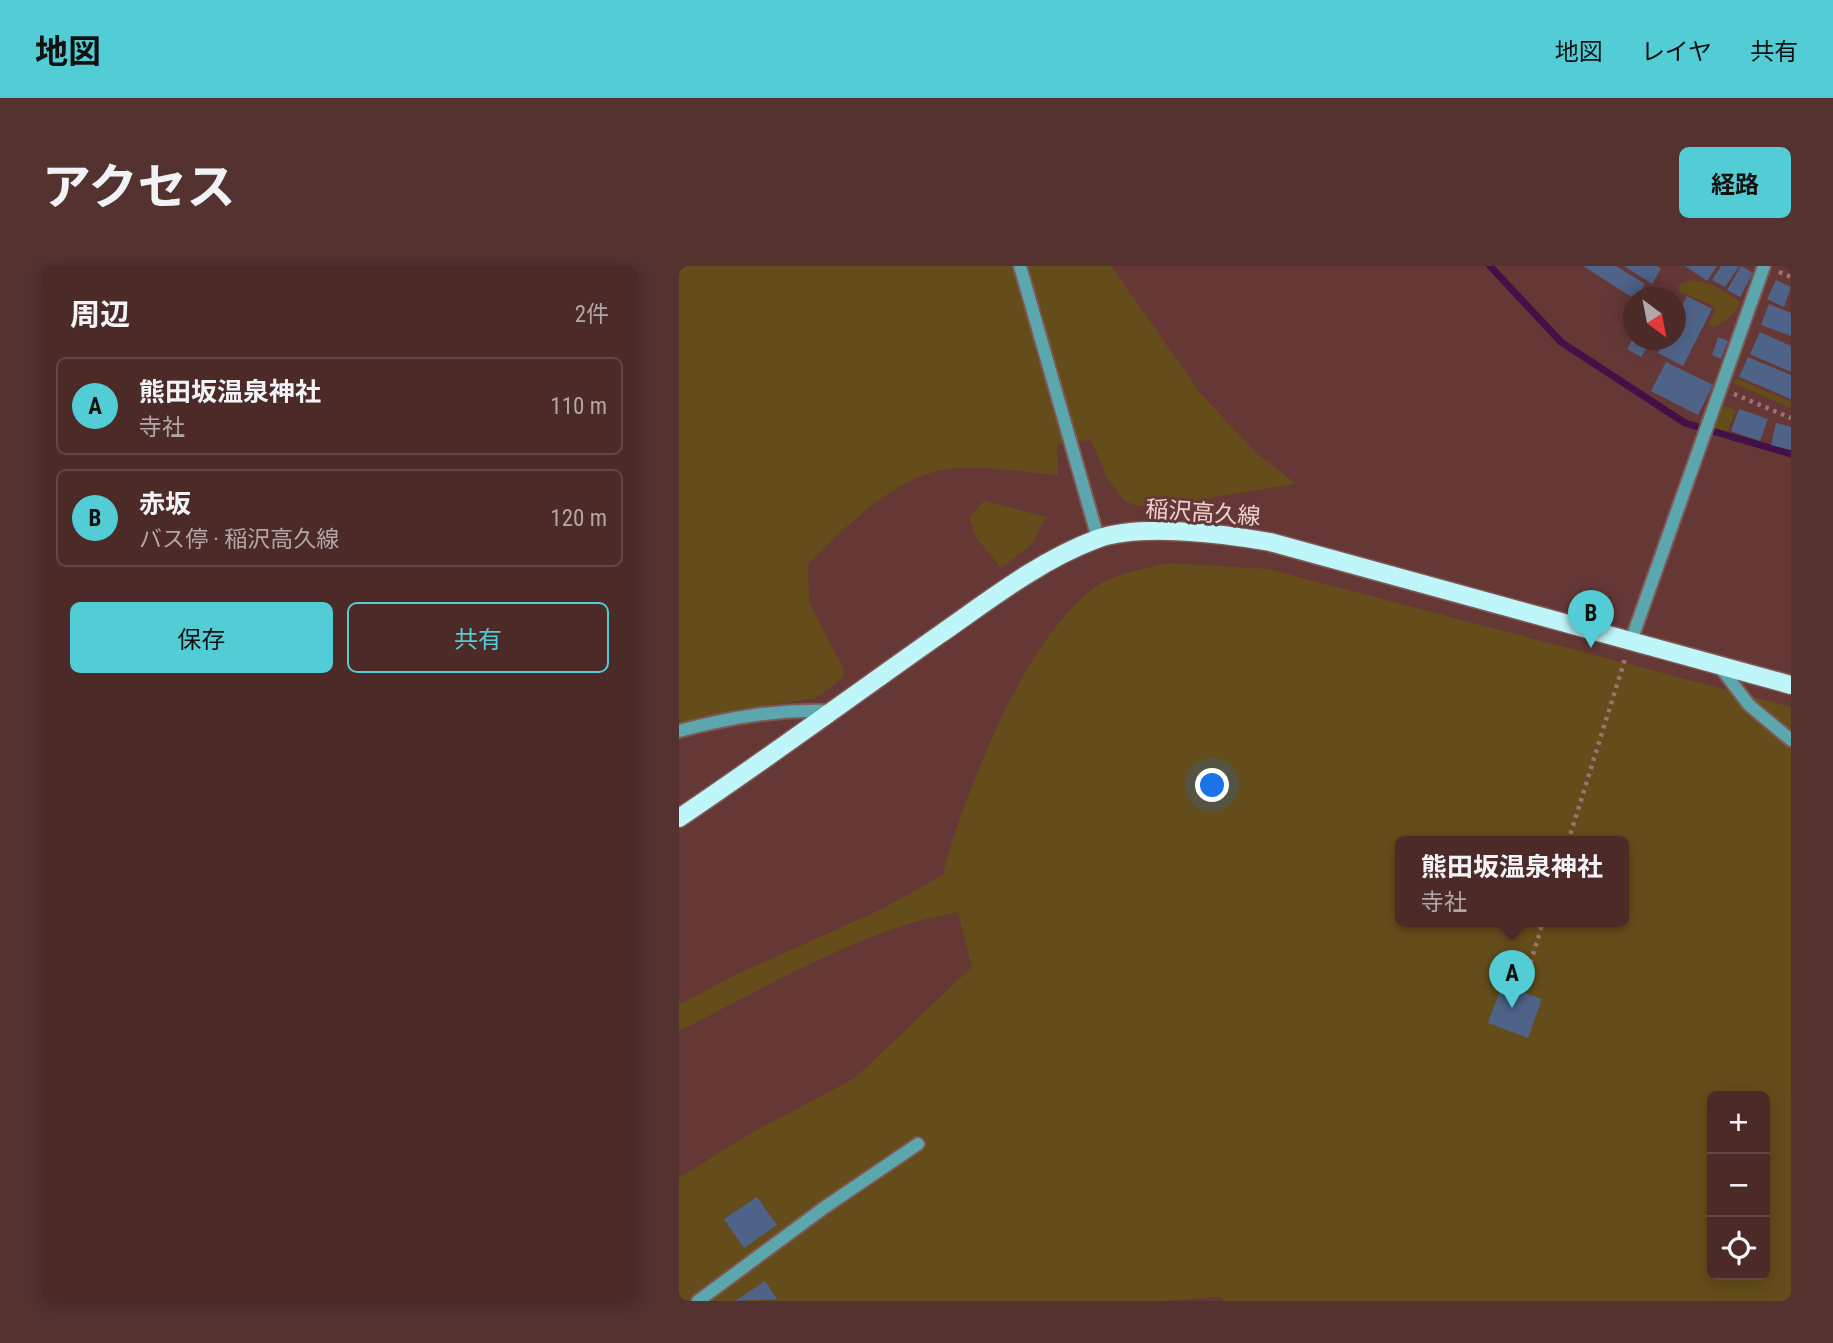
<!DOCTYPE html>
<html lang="ja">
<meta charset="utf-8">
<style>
body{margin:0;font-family:"Roboto Condensed","Noto Sans JP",sans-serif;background:#533230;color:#f1f3f6}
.controls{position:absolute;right:21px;bottom:21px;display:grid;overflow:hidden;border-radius:10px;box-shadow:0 4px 18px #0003}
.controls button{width:63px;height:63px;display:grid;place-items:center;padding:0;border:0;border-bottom:2px solid #634645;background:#4c2a28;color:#f1f3f6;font:35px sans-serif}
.compass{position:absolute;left:944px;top:21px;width:63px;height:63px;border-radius:50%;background:#4c2a28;box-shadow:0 4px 18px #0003;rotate:148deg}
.you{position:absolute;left:534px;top:520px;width:24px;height:24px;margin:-18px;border:5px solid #fff;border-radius:50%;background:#1a73e8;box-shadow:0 0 0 10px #1a73e833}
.badge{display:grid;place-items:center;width:46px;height:46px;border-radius:50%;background:#52ccd5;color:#111;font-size:23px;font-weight:700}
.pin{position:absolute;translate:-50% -58px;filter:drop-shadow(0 2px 4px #0008)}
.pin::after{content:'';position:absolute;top:37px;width:24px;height:21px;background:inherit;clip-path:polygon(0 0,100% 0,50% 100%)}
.popup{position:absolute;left:716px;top:570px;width:234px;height:91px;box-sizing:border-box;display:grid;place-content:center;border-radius:10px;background:#4c2a28;filter:drop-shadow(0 2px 5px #0005);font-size:23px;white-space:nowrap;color:#b2a7a8}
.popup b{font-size:26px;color:#f1f3f6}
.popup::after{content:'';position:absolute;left:50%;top:100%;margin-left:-14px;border:14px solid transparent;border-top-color:#4c2a28}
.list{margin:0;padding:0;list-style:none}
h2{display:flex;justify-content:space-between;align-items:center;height:91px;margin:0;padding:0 28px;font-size:30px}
h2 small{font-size:23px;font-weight:400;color:#b2a7a8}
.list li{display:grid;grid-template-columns:46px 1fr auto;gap:21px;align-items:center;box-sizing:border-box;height:98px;margin:0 14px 14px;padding:0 14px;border:2px solid #634645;border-radius:10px}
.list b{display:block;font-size:26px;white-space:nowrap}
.list p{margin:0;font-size:23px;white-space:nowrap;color:#b2a7a8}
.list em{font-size:23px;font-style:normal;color:#b2a7a8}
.actions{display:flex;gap:14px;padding:21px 28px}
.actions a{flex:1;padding:16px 0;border:2px solid #52ccd5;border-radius:10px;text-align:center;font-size:24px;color:#52ccd5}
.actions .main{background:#52ccd5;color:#111}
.icon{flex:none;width:38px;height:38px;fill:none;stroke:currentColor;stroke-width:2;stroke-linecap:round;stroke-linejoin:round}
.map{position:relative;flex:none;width:1112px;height:1035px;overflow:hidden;border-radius:10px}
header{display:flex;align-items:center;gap:42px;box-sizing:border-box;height:98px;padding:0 35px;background:#52ccd5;color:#111}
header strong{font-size:33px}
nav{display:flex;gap:38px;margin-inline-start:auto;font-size:24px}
.intro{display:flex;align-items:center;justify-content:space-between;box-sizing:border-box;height:168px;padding:0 42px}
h1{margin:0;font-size:49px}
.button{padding:18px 32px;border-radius:10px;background:#52ccd5;color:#111;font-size:24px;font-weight:700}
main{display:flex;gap:42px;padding:0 42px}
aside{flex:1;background:#4c2a28;border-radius:10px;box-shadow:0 4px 18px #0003}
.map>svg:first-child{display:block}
</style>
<header>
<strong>地図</strong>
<nav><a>地図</a><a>レイヤ</a><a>共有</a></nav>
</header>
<div class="intro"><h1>アクセス</h1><a class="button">経路</a></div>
<main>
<aside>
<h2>周辺<small>2件</small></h2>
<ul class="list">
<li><span class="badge">A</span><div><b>熊田坂温泉神社</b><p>寺社</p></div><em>110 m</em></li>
<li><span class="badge">B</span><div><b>赤坂</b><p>バス停 · 稲沢高久線</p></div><em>120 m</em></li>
</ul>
<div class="actions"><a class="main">保存</a><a>共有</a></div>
</aside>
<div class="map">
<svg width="1112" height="1035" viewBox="0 0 1112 1035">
<rect width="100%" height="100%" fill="#653836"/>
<path fill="#654d1b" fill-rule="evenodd" d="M0 0H432L522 128 577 187 617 218 534 231 507 244H478L447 236 428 212 412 174 378 178 379 209C339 206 293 196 254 206 209 218 161 266 129 298L130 336 164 402 165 411 137 432 85 440 0 459Z
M1011 14 1032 18 1062 36C1055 48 1047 56 1034 61L1029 58 1036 46 1034 39 1000 26V19Z
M1057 112 1112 136V142L1055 117Z
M1045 140 1057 144 1048 166 1035 162 1033 156Z
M305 235 367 251 352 279 322 302 297 271 290 252Z
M487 297 589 303 1112 441V1035H544L542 1031 485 1035H0V912L67 870 176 812 293 701 279 646C187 661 84 723 0 765V739L54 710 203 643 264 609C285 527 349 364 421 318 438 307 467 303 487 297ZM721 576H945V656H721ZM1033 830H1086V1009H1033Z"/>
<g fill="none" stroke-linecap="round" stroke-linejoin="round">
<path stroke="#411148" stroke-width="7" d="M811 0 882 76 1006 157 1112 188"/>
</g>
<path fill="#4f6388" d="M904 0H937L966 18 957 32H954Z
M945 0H978L982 3 973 18Z
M1006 0H1038L1028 15Z
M1042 0H1060L1046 21 1033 14Z
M1062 0 1074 7 1061 31 1048 24Z
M1097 14 1112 21 1105 41 1088 33Z
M1008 30 1033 43 1004 100 979 87 986 74H996V54Z
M1090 38 1112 47V70L1082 59Z
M1081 66 1112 80V106L1071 88Z
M1039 71 1049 75 1042 93 1033 89Z
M953 74H973L962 91 948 83Z
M1069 91 1112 109V133L1060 111Z
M987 96 1034 119 1019 149 972 125Z
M1060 143 1089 153 1081 175 1052 165Z
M1097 157 1112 161V184L1092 179Z
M823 719 863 733 849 772 809 757Z
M78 931 98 959 65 982 45 953Z
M86 1015 98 1033 56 1035Z"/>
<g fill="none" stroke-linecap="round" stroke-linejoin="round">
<defs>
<path id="minor" d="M341 0 419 272
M952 375 1085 0
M1042 402 1070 439 1112 474
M0 465C52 451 100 443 153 445
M19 1035 146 941 239 878"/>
<path id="major" d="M0 552C88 493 173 430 260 369 309 335 361 294 418 273 461 257 546 268 591 276L1112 419"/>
</defs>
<use href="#minor" stroke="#805755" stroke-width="16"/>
<use href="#major" stroke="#805755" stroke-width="21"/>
<path stroke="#9a7472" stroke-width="4.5" stroke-dasharray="3.5 5" stroke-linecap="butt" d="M1100 6 1112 11
M1055 128 1112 152
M889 576 946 393
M844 721 864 656"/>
<use href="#minor" stroke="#5ca7ad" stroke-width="12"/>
<use href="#major" stroke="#bef6fa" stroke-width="18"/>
</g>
<g text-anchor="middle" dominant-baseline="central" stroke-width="6" stroke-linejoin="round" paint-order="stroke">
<g font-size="23" fill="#edd1cf" stroke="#653836">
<text transform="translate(524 247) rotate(4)">稲沢高久線</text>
</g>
</g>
</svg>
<div class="controls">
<button>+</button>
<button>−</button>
<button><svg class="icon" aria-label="locate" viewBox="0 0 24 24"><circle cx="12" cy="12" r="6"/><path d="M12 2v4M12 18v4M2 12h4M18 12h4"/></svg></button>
</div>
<svg class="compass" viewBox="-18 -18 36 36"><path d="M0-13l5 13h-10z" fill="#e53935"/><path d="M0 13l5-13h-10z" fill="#b2a7a8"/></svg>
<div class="you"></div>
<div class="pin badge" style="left:833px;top:742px">A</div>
<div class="popup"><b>熊田坂温泉神社</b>寺社</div>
<div class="pin badge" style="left:912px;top:382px">B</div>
</div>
</main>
